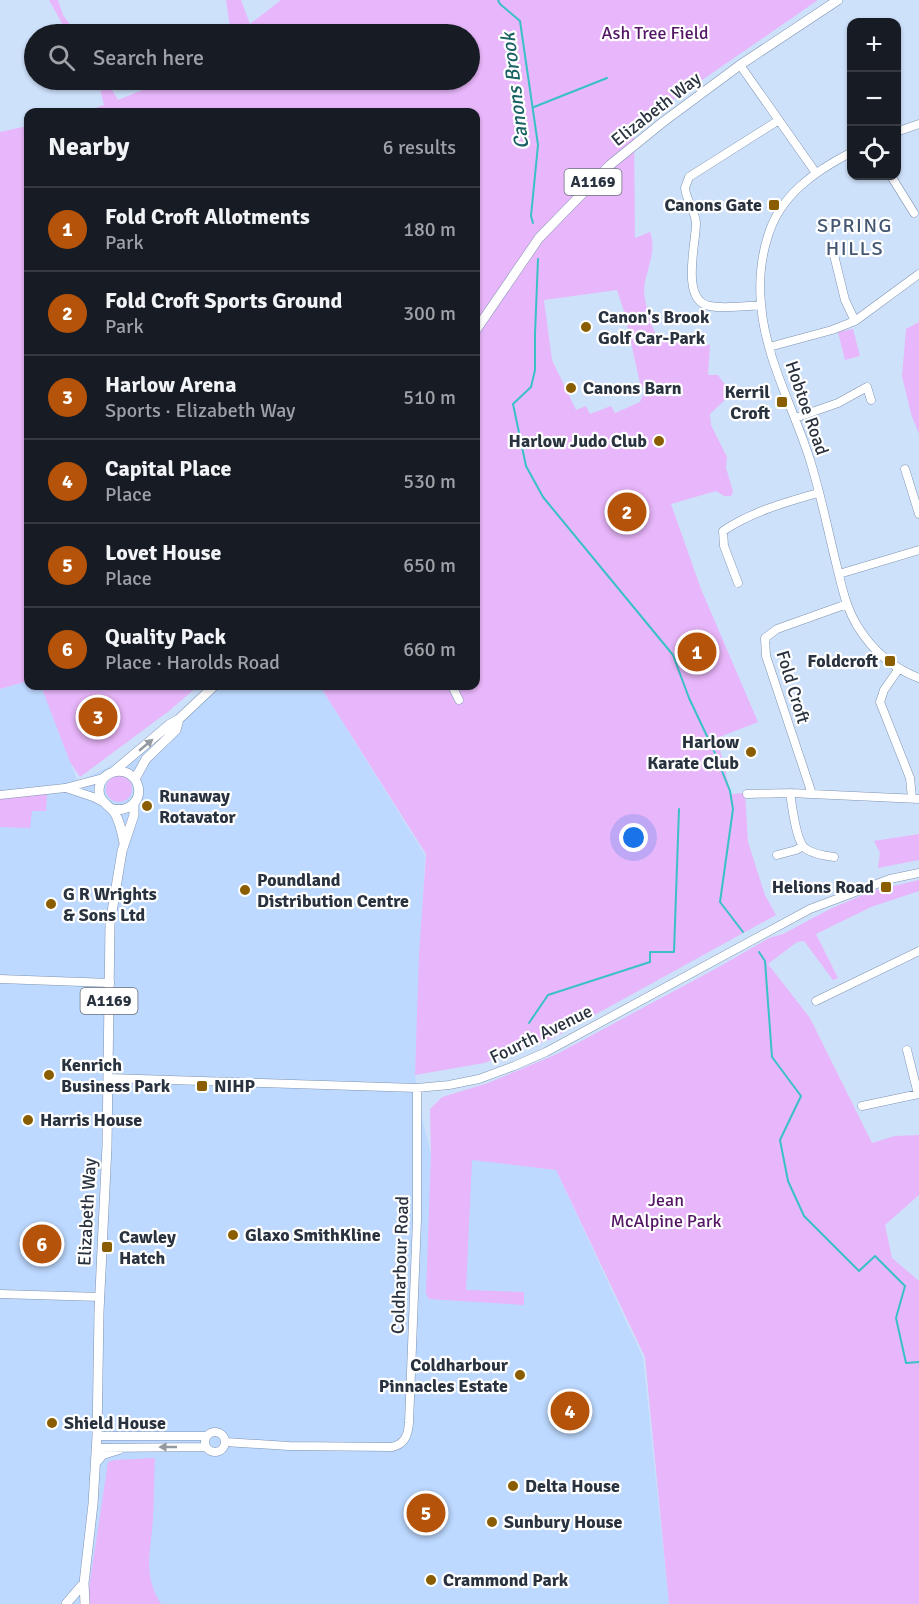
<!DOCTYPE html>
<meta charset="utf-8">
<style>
body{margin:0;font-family:Signika,sans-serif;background:#242831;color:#f1f3f6}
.controls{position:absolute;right:18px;top:18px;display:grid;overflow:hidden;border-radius:12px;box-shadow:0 2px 4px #0004}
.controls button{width:54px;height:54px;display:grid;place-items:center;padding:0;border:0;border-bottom:2px solid #363941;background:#171b24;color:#f1f3f6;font:30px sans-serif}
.you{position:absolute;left:634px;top:838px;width:21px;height:21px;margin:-15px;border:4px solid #fff;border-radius:50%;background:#1a73e8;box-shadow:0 0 0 9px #1a73e833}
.badge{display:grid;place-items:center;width:39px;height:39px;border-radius:50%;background:#b45309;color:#fff;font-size:20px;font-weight:700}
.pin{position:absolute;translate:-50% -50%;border:3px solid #fff;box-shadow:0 2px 6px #0006}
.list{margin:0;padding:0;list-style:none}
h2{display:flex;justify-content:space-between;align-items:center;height:78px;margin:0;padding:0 24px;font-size:26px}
h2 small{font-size:20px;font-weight:400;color:#9ea1a6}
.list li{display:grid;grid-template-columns:39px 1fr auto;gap:18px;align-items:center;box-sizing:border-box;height:84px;padding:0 24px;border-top:2px solid #363941}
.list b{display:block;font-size:22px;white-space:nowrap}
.list p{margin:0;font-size:20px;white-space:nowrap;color:#9ea1a6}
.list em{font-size:20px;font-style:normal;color:#9ea1a6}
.icon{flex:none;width:33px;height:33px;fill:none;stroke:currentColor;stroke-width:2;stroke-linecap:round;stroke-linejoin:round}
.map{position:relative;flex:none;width:919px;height:1604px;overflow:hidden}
.search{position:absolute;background:#171b24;box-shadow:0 2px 4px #0004;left:24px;top:24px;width:456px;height:66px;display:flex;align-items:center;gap:15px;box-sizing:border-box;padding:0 21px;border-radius:33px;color:#9ea1a6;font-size:22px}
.panel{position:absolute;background:#171b24;box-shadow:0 2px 4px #0004;left:24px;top:108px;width:456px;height:582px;border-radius:12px}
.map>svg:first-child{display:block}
</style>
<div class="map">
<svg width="919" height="1604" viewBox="0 0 919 1604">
<rect width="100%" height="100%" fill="#cee1fb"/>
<path fill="#bdd9ff" d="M28 681V686H41L78 782 167 737 220 686H320L425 855 415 1072 417 1098 431 1154 556 1170 643 1358 669 1604H0V689Z"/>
<path fill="#e8b6fa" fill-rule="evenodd" d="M49 0H58L63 15 77 34H68Z
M226 0H241L250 24 281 0H818L634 127 635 238 650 232C658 253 644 272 644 292 645 302 651 332 659 337 672 346 694 343 710 345L708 375H718L726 386 727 398 710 414 711 425 727 457 726 468 733 491 731 496H724L716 491 671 504 701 589 758 722 717 738 731 794 745 793 748 842 765 895 776 915 551 1039 484 1063 415 1075 419 954 426 854 320 686H476V112H84L104 105 98 80H106L118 100 167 80H470V34H231ZM617 290 624 311 640 383 645 391 640 402 615 413 611 406 590 414 586 406 576 410 552 360 544 300Z
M28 126V681L0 689V132Z
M919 322V434L911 414 902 376 906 329Z
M853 329 860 356 845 360 838 332Z
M41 686H198L169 711 80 777 70 762Z
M106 789a13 13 0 1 1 26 0a13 13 0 1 1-26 0Z
M47 794 46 811H32L30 828 0 827V796Z
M919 834V860L878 868 880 853 874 841Z
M919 880V891L871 907 816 934 838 978 833 980 804 941 797 942 768 964 810 1018 872 1143 895 1136 919 1135V1195L885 1225 892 1258 919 1281V1604H669L645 1357 556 1170 472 1160 466 1290 524 1292V1305L429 1299 426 1293 431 1154 430 1109 442 1097 488 1083 557 1054 717 968 769 938 783 934 830 909 872 891Z
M155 1458C154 1478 154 1498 153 1519 151 1552 142 1573 161 1604H89L88 1595 108 1462 114 1460Z"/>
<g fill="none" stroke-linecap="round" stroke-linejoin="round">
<path stroke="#3ac1c4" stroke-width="2" d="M498 0 500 4 520 21 538 145 531 216 533 223
M534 107 607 78
M538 259 535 334V370L531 387 513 404 526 466 543 497 673 655 689 698 714 751 730 791 733 809 720 902 743 932
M759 952 765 961 772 1057 801 1096 780 1140 788 1181 804 1216 859 1271 875 1256 905 1286 896 1318 906 1363 919 1362
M529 1023 548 995 650 962V952H674L679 809"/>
<defs>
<path id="minor" d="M740 65 816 173
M896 132 919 124
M852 152C815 171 780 195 768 236 761 257 759 283 761 304 765 358 794 409 810 460 821 495 828 531 837 567 842 587 846 608 858 627 873 651 892 668 919 678
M891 176 914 213
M833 251 845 300 855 321
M761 305C744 306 725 309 710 306 680 301 696 244 696 223 695 210 686 200 685 188L689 177 779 120
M769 347 832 330 855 321 919 274
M795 418 838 403 867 387 871 400
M905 469 919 514
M839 574 919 550
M738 583 724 546 723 531C751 512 786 502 818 493
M898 670 884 690 880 702 910 778 912 798
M452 686 459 700
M66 788 93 797 103 802
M790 793C792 805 796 843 806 849 814 854 826 856 834 857
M747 794 790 793 919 799
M812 794 766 656 765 638 777 629 847 604
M0 795 65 788 103 778
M777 855 796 850 803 846
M0 979 110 983
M816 1001 919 951
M907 1050 918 1094
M108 1078 417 1088 449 1085 479 1079 514 1066 546 1052 810 909 890 879 919 873
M862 1106 919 1094
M0 1294 100 1297
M205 1442a10 10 0 1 1 20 0a10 10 0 1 1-20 0Z
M97 1436H207
M225 1442 289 1446 392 1447C405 1444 408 1435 409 1423L417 1219V1088
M97 1448 206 1447
M96 1463 103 1455 119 1450"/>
<path id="major" d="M476 330 539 238 610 165 663 122 740 65 838 0
M113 772 170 724 179 719 214 686
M135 779 146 759 176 730 179 719
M113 809C127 812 142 802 138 786 132 764 100 768 99 790 99 802 108 804 114 812 120 821 122 832 124 843
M66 1604 84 1583
M85 1604 84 1583 93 1504 97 1436 99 1312 107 1146 110 924 122 851 134 815V803"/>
</defs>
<use href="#minor" stroke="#7e93b1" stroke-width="9"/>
<use href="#major" stroke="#7e93b1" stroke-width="10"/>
<use href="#minor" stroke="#fff" stroke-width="8"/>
<use href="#major" stroke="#fff" stroke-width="9"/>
</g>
<defs><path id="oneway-solid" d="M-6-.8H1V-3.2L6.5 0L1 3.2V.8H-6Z" transform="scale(1.5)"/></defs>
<g fill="#94989f">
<use href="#oneway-solid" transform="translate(146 745) rotate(-40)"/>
<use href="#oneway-solid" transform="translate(168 1447) rotate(180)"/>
</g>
<g fill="#895d00" stroke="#fff" stroke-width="2">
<rect x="768" y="199" width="12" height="12" rx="3"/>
<circle cx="586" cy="327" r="6"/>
<circle cx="571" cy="388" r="6"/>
<rect x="776" y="396" width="12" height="12" rx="3"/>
<circle cx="659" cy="441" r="6"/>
<rect x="884" y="655" width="12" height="12" rx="3"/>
<circle cx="751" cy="752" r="6"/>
<circle cx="147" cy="806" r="6"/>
<rect x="880" y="881" width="12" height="12" rx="3"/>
<circle cx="245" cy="890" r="6"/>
<circle cx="51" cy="904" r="6"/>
<circle cx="49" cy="1075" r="6"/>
<rect x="196" y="1080" width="12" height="12" rx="3"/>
<circle cx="28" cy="1120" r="6"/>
<circle cx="233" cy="1235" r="6"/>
<rect x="101" y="1241" width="12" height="12" rx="3"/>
<circle cx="520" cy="1375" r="6"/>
<circle cx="52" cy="1423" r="6"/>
<circle cx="513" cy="1486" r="6"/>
<circle cx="492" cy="1522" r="6"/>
<circle cx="431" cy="1580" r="6"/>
</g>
<g text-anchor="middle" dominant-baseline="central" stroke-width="4.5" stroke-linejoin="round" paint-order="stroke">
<g fill="#fff" stroke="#697079" stroke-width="1.5">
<rect x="564.5" y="169" width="57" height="26" rx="4.5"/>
<rect x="80.5" y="988" width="57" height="26" rx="4.5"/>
</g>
<g font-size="16" font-weight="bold" fill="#29323f">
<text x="593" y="182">A1169</text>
<text x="109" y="1001">A1169</text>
</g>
<g font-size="18" fill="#531665" stroke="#fff">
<text x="655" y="33">Ash Tree Field</text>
<text x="666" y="1200">Jean<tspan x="666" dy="21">McAlpine Park</tspan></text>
</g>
<g font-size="18" fill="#29323f" stroke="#fff">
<text transform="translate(656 109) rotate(-38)">Elizabeth Way</text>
<text transform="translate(807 408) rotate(71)">Hobtoe Road</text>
<text transform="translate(793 687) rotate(73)">Fold Croft</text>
<text transform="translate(541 1034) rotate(-26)">Fourth Avenue</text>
<text transform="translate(87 1212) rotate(-87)">Elizabeth Way</text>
<text transform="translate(400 1265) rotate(-88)">Coldharbour Road</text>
</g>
<g font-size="18" font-weight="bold" fill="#29323f" stroke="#fff" text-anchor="start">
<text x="762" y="205" text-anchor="end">Canons Gate</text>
<text x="598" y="317">Canon's Brook<tspan x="598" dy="21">Golf Car-Park</tspan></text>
<text x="583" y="388">Canons Barn</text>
<text x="770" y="392" text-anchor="end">Kerril<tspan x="770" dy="21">Croft</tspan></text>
<text x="647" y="441" text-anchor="end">Harlow Judo Club</text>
<text x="878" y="661" text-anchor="end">Foldcroft</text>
<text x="739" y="742" text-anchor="end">Harlow<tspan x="739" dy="21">Karate Club</tspan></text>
<text x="159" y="796">Runaway<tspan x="159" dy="21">Rotavator</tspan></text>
<text x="257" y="880">Poundland<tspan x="257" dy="21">Distribution Centre</tspan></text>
<text x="874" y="887" text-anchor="end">Helions Road</text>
<text x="63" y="894">G R Wrights<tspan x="63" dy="21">&amp; Sons Ltd</tspan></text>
<text x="61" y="1065">Kenrich<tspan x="61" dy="21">Business Park</tspan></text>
<text x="214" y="1086">NIHP</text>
<text x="40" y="1120">Harris House</text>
<text x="245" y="1235">Glaxo SmithKline</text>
<text x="119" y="1237">Cawley<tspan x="119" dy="21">Hatch</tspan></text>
<text x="508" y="1365" text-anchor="end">Coldharbour<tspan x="508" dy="21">Pinnacles Estate</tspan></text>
<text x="64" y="1423">Shield House</text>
<text x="525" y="1486">Delta House</text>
<text x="504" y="1522">Sunbury House</text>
<text x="443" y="1580">Crammond Park</text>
</g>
<g font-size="20" font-style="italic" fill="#196163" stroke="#fff">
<text transform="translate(515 91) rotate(-97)">Canons Brook</text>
</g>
<g font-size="20" letter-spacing="1.5" fill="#435772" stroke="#fff">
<text x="855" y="225">SPRING<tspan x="855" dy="23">HILLS</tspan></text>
</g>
</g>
</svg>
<div class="controls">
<button>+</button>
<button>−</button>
<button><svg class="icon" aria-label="locate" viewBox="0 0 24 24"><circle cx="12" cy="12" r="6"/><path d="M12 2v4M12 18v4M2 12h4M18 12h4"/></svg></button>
</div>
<div class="you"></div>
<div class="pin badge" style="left:697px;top:652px">1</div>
<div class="pin badge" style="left:627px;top:512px">2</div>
<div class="pin badge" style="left:98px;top:717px">3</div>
<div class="pin badge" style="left:570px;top:1411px">4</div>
<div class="pin badge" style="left:426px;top:1513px">5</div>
<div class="pin badge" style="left:42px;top:1244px">6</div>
<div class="search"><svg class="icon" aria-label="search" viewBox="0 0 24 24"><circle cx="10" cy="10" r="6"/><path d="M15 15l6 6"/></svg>Search here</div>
<section class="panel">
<h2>Nearby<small>6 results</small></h2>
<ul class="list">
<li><span class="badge">1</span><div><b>Fold Croft Allotments</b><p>Park</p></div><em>180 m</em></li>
<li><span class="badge">2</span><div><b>Fold Croft Sports Ground</b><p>Park</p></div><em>300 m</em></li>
<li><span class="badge">3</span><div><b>Harlow Arena</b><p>Sports · Elizabeth Way</p></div><em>510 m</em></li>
<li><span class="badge">4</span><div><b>Capital Place</b><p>Place</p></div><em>530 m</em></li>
<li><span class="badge">5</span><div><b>Lovet House</b><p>Place</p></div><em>650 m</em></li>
<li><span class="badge">6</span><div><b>Quality Pack</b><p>Place · Harolds Road</p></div><em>660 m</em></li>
</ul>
</section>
</div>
